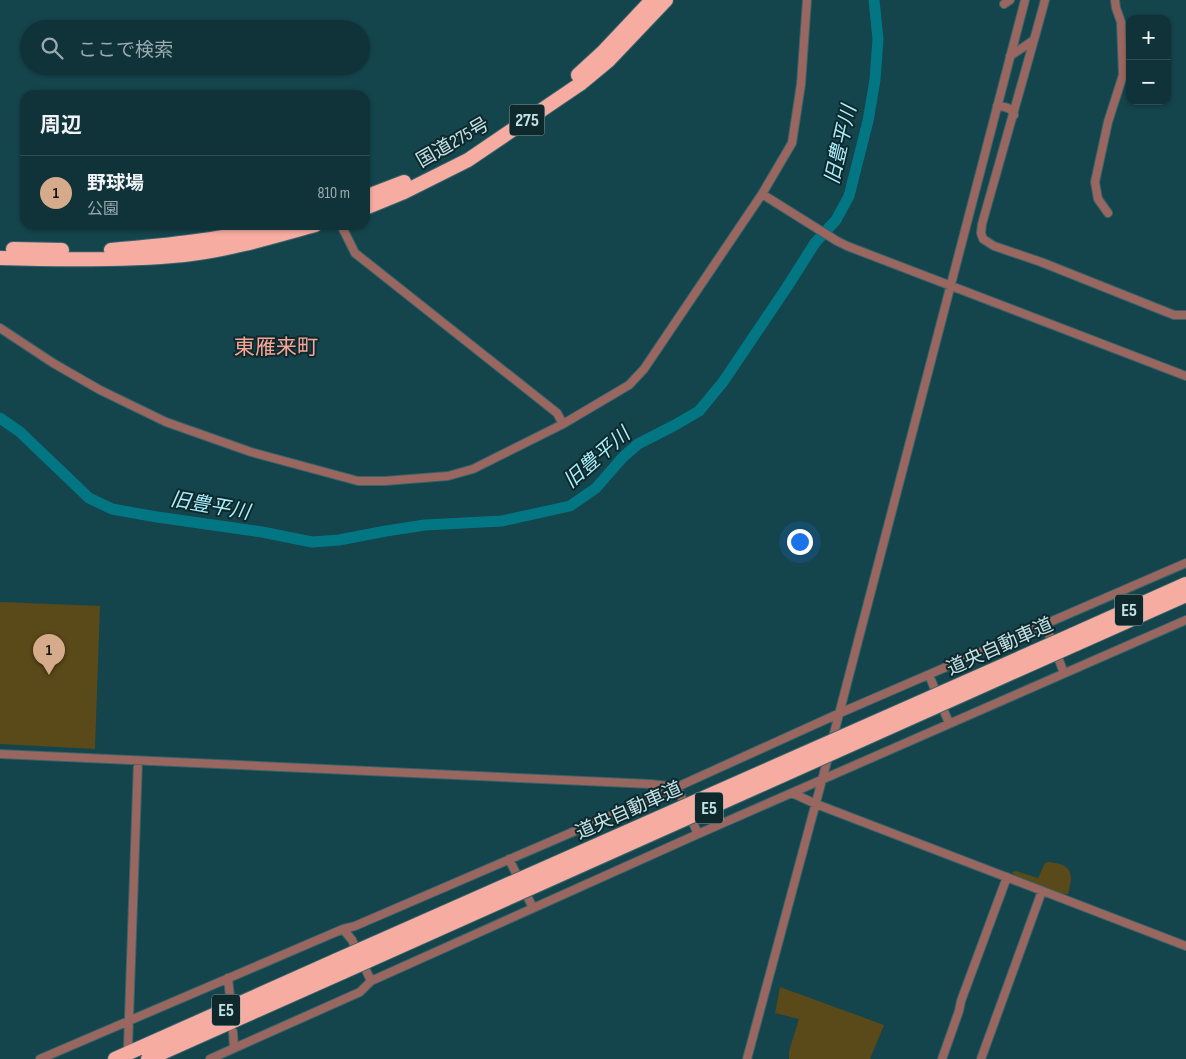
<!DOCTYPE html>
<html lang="ja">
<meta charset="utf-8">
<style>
body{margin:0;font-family:"Sofia Sans Condensed","Noto Sans JP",sans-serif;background:#1d3f44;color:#f1f3f6}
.controls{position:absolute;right:15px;top:15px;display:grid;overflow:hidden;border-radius:10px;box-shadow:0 1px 4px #0004}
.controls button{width:45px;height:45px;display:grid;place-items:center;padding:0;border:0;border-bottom:1px solid #2f4e53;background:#0f3339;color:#f1f3f6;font:25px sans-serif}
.you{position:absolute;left:799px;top:541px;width:18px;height:18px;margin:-12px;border:4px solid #fff;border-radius:50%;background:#1a73e8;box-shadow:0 0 0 8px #1a73e833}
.badge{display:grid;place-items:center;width:32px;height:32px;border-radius:50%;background:#d6ab8b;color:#111;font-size:16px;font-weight:700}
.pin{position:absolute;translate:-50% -41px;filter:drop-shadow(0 1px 2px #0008)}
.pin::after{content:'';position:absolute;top:26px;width:18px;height:15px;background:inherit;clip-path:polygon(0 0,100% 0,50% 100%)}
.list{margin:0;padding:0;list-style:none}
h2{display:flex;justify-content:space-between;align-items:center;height:65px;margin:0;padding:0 20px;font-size:21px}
h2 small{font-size:16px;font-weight:400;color:#9baaae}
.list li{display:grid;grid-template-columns:32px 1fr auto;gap:15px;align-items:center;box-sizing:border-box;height:75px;padding:0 20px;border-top:1px solid #2f4e53}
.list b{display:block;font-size:19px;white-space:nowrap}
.list p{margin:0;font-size:16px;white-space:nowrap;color:#9baaae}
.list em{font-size:16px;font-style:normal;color:#9baaae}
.icon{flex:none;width:28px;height:28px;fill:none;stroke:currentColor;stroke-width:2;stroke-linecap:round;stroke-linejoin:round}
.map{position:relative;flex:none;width:1186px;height:1059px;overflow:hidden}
.search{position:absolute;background:#0f3339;box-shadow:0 1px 4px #0004;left:20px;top:20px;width:350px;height:55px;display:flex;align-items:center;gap:12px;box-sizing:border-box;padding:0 18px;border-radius:28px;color:#9baaae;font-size:19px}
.panel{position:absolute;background:#0f3339;box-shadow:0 1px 4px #0004;left:20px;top:90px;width:350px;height:140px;border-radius:15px}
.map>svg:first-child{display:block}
</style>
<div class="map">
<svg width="1186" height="1059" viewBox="0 0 1186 1059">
<rect width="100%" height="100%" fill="#14444c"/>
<path fill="#5a4919" d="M0 602 100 606 95 749 0 744Z
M1048 862C1072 864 1074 873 1068 894L1062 895 1012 874 1013 872 1016 871 1038 878 1045 863Z
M780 987 884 1025 870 1059H789V1051L799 1019 775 1013Z"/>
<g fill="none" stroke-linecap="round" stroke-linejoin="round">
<path stroke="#037684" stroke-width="11" d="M0 418 20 432 89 498 112 509 157 517 262 532 312 542 339 540 386 531 425 525 502 521 570 506 596 488 623 457 638 444 675 425 699 411 723 382 787 287 815 243 836 220 849 196 868 121 875 80 878 39 874 0"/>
<defs>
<path id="street" d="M1004 4 1010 0
M1034 40 982 224 981 233 983 239 994 246 1041 262 1174 315H1186
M1010 56 1034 40 1045 0
M997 106C1004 107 1012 107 1014 115
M762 194 837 241 847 246 1186 376
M1108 213 1098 199 1095 182 1108 122 1123 75 1121 22 1116 8 1115 0
M341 225 355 253 557 413 563 424
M0 328 53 363 100 390 166 422 251 452 358 481H385L448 476 473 469 563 424 629 385 644 369 762 194 792 143 801 84 807 0
M1045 624 1064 673
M929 675 949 723
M832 741 1025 0
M0 754 650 784 677 787 698 834
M792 793 816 804 1186 946
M509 859 533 908
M343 929 352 940 371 981
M228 978 230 997
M233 1032 234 1048
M128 1046 138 761
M40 1059 343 929 355 926 677 787 840 713 1186 563
M210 1059 360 992 371 981 698 834 1186 620
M747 1059 829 754
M942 1059 959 1011 961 1001 1007 877
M981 1059 1042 891"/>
<path id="highway" d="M578 75 602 53 652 0
M365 197 404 182
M365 208 404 192 468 160 580 84 609 60 666 0
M13 249 62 250
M111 250C169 245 221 240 278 225
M0 258C61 260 123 261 184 255 229 250 272 237 315 225
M1072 635 1186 584
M1076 644 1186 595
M115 1059 337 960
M148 1059 343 972"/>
</defs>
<use href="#street" stroke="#37636b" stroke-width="10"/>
<use href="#highway" stroke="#37636b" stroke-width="16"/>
<use href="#street" stroke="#99675f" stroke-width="8"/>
<use href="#highway" stroke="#f6aca0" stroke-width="14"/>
<defs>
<path id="highway-bridge" d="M337 960 1072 635
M343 972 1076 644"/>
</defs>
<use href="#highway-bridge" stroke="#37636b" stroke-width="16" stroke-linecap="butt"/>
<use href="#highway-bridge" stroke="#f6aca0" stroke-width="14"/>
</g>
<g text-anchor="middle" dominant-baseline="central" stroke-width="4" stroke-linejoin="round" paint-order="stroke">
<g fill="#0e282c" stroke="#8daaae" stroke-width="1">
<rect x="509.5" y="104.5" width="35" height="31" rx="4"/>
<rect x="1115" y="594.5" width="28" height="31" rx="4"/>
<rect x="695" y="792.5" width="28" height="31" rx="4"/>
<rect x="212" y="994.5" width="28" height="31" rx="4"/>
</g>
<g font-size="18" font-weight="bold" fill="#c3e1e6">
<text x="527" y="120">275</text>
<text x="1129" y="610">E5</text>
<text x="709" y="808">E5</text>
<text x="226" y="1010">E5</text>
</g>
<g font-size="19" fill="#c3e1e6" stroke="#0e282c">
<text transform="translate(453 143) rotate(-30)">国道275号</text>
<text transform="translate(1000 647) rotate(-24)">道央自動車道</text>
<text transform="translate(629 811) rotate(-24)">道央自動車道</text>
</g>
<g font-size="20" font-style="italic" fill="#a9effb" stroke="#0e282c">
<text transform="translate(841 145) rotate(-77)">旧豊平川</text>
<text transform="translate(597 458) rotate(-41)">旧豊平川</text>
<text transform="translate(210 506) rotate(10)">旧豊平川</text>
</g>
<g font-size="21" fill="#f8a598" stroke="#0e282c">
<text x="276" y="347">東雁来町</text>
</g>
</g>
</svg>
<div class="controls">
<button>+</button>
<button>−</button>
</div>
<div class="you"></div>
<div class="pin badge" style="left:49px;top:675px">1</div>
<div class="search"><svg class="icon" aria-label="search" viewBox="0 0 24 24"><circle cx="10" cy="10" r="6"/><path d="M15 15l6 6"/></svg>ここで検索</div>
<section class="panel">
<h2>周辺<small></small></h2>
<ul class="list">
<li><span class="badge">1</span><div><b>野球場</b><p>公園</p></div><em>810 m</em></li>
</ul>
</section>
</div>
